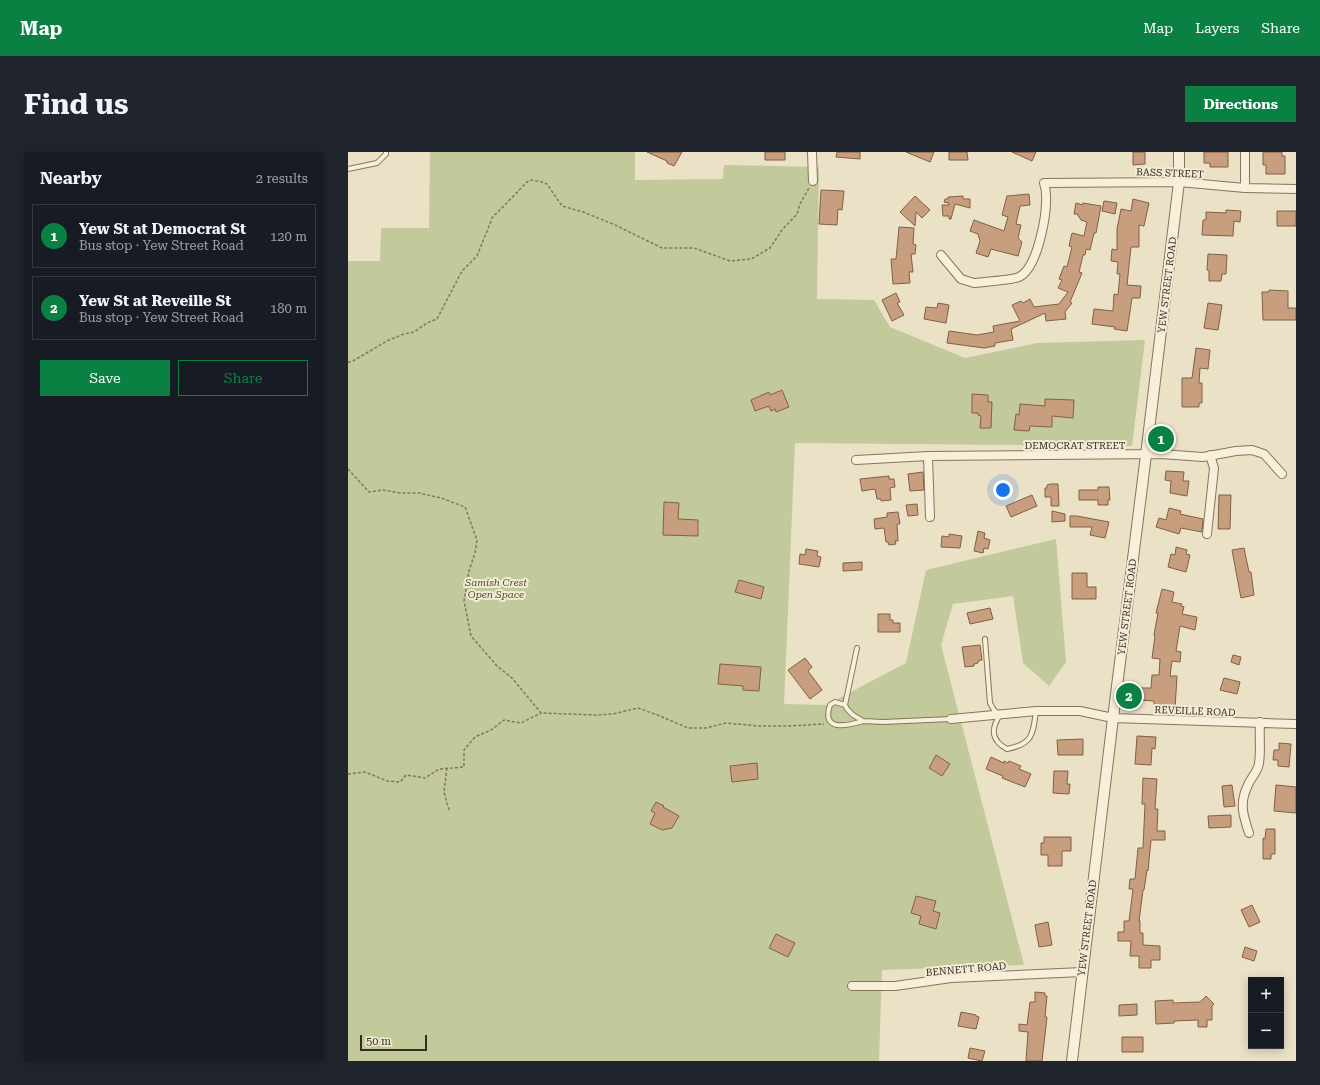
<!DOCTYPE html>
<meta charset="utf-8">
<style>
body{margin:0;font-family:"Roboto Serif",serif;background:#20242c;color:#f1f3f6}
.controls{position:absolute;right:12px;bottom:12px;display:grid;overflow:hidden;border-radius:0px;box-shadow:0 2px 10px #0003}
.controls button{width:36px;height:36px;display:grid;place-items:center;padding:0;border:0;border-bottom:1px solid #363941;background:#171b24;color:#f1f3f6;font:20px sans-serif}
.scale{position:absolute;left:12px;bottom:10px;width:67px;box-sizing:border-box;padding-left:4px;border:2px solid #372c20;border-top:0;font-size:11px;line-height:14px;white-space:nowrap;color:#372c20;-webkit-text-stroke:3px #f3ebd5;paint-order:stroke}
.you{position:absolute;left:655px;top:338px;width:14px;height:14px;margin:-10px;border:3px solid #fff;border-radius:50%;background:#1a73e8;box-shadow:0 0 0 6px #1a73e833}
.badge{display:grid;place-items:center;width:26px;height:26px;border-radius:50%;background:#0b8043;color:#fff;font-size:13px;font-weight:700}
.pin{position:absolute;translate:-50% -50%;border:2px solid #fff;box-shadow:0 1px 4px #0006}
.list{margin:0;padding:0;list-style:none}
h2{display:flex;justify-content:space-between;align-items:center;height:52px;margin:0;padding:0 16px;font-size:17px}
h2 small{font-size:13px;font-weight:400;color:#9ea1a6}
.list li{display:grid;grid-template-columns:26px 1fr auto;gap:12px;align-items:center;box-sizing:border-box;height:64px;margin:0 8px 8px;padding:0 8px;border:1px solid #363941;border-radius:0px}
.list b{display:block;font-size:15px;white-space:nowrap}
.list p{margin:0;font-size:13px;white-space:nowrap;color:#9ea1a6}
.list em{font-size:13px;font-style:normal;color:#9ea1a6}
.actions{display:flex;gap:8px;padding:12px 16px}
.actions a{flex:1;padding:9px 0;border:1px solid #0b8043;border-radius:0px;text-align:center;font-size:14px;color:#0b8043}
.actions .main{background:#0b8043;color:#fff}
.map{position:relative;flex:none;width:948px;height:909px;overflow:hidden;border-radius:0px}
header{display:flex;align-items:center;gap:24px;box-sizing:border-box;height:56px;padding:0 20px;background:#0b8043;color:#fff}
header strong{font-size:19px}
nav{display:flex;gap:22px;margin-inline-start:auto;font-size:14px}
.intro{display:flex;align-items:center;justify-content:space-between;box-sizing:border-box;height:96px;padding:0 24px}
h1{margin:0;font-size:28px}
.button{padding:10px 18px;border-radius:0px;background:#0b8043;color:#fff;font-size:14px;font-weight:700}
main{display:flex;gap:24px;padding:0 24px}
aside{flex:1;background:#171b24;border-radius:0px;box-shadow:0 2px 10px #0003}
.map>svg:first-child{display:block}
</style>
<header>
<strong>Map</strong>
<nav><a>Map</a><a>Layers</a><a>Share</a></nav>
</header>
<div class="intro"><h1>Find us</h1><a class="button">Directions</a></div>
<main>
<aside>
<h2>Nearby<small>2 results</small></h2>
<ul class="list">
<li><span class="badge">1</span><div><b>Yew St at Democrat St</b><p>Bus stop · Yew Street Road</p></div><em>120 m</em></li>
<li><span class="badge">2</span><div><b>Yew St at Reveille St</b><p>Bus stop · Yew Street Road</p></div><em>180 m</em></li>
</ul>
<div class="actions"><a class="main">Save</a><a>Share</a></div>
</aside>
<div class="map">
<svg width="948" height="909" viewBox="0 0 948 909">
<rect width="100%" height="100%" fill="#ebe1c6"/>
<path fill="#c2c99b" d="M82 0H287V28L375 27 376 13 471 15 469 147 526 148 542 175 617 206 689 191 797 188 784 294 447 291 436 552 478 553 558 511 578 418 708 387 718 510 701 534 675 511 665 444 605 452 593 493 676 813 534 818 531 909H0V109H32L33 76H81Z"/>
<path fill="#c79f7f" stroke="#835f44" d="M299 0H334L326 14 319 11V9Z
M417 0H437V8H417Z
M489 0H512V7L488 5Z
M558 0H586L582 10Z
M601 0H619L620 8H601Z
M664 0H688L684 9Z
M785 0H797V12L785 13Z
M856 0H880V15H862V11H856Z
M915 0H934V4H937V22H918V13H915Z
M473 38 496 39 494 58 490 57 489 73 471 72Z
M681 42 682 53 672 54 668 72 673 73 670 86 674 90 670 104 643 97 640 105 628 101 632 89 630 82 622 79 626 68 656 79 660 65 654 63 659 44Z
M567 44 582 58 574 66 568 60 567 74 552 60Z
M615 44V47H622V56L607 52 603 67H601V64H595L594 53H601V51L596 50 597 47H600V45Z
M785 47 801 51 796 74 791 73V95H783L779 133 793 134 792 146H784L779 179 766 177 767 175 744 172 746 157 765 159 766 142 770 143 772 122H769L770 110 763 109 764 97 769 98V77L773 57 783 59Z
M756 49 769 51 767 62 754 59Z
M728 51 735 53V51L753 54 748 81H746L742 98 738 97 737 103H735L731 120 734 121 722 150 724 151 717 160 718 167 698 169 697 161 663 177 665 188 647 191V194L636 196 599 191 601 179 629 183 646 180 645 174 672 169 664 153 673 149 675 151 682 147 686 155 711 152 720 140 710 136 714 128 711 127 716 114 719 115 724 95 721 94 724 81 736 84 739 70 733 68 729 62H726Z
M878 58 893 59 892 70 886 69 885 84 854 83 855 68H858V60L878 61Z
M929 59H948V74H929Z
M551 75 566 76 565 92 568 93 567 102H563L565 120H561L562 131 545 132 543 107H548Z
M860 102 879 103 878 122H874L873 129H861V119L859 118Z
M921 138 940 139V156H948V168H915L914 140H921Z
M548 141 552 150 549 151 556 163 544 169 534 148Z
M590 151 601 153 598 171 576 167 578 155 589 156Z
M860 151 874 153 870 178 856 176Z
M848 196 862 198 860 217 852 216 851 231H854V251H851V255H834V226H844Z
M434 238 441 255 428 260 427 257 423 259 421 254 407 259 403 248 421 240 422 243Z
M624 242 640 243V250H644L643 276H632L633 264 630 263V261H624Z
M697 247 726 248 725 266 704 264V275L682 274 681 279 666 278 668 262 671 263 672 252 697 254Z
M818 319 836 320 835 329H841L839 344 822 341 823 329 817 328Z
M575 320 576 338 562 339 560 322Z
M541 324V327H546L547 335 542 336 543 348 533 349V347H529L527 337 514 339 512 327Z
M702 332H710L711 354H703V345H697V336H699V333Z
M750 335H761L762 348H760V353H750V348H731V338H750Z
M684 343 689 354 663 365 658 354Z
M871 343H883L882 377H870Z
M316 350 331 351 330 367 350 368V384L315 383Z
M569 352 570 363 560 364 558 353Z
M821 356 833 359 832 362 855 367 854 380 833 376 831 382 808 375 811 366 818 368Z
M704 359 717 362V369L704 370Z
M550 360 552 372H549L550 389H547L548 392 541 393 540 390H538L536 376 527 377 526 367 539 365V361Z
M722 364H729L761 370 757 386 742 383 744 375H722Z
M630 379 637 381 636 386 642 388 640 397 636 396 635 401 626 399Z
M601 382 614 384 612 396 593 395 594 384 601 385Z
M828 395 839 398 838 402 842 403 838 420 820 415 823 402 827 403Z
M896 396 901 420H903L906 443 893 446 884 398Z
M458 397 470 399 469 404 473 405 471 415 451 412 452 402 457 403Z
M514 410V418L495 419V411Z
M724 421H739V435H748V447H724Z
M391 428 416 435 413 447 387 440Z
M814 437 826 440 824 450 834 452 833 454 836 455 834 462 849 465 847 478 832 474 828 499 833 500 832 510 824 509 822 524H829L827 557 806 556V549L791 548V536H803L804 523H811L812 507 804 506 807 484 806 483 810 461H808Z
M642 456 645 467 622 472 619 461Z
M530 462H542V468H545V471H552V480H530Z
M632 493 634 508 630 509V511L626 512V514L617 515 614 495Z
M885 503 893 505 891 513 883 510Z
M457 506 464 515 460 519 474 538 462 547 440 518Z
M372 512 413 515 411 539 395 538V534L370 532Z
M876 526 892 530 889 542 872 538Z
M789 584 808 585 807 597 804 596 803 613 787 612Z
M735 587V603H710L709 588Z
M931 591 943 592 941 615 930 614V608H925L926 598H931Z
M588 603 602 612 594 624 581 616Z
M643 605 656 611V609L660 611 661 609 673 614 671 617 683 622 677 635 654 626 655 624 638 617Z
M409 611 410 627 384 630 382 614Z
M706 619H720L719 632H722L721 642 705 641Z
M795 626 809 627 807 657H810L809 679H817V688H803L800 719 799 718 796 738H795L791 769H792V781H795V793L812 794V808H803V816H791V804H782L783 789H770V780H776V769H781L785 737H781L782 727H787L790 696H795L797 652H794Z
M884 633 887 654 876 655 874 634Z
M928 633 948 635V661L926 659Z
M308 650 316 654 315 655 331 664 324 676 314 678 302 672 307 661 303 659Z
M883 663V675L861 676 860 664Z
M918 677H927V702H923V707H915V686L917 687Z
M696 685H723V699H714V714H700V703H693V691H696Z
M568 744 588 749 585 759 592 761 588 777 571 772 573 764 563 761Z
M904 753 912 770 901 775 893 758Z
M700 770 704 793 691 795 687 773Z
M428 782 447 791 440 805 421 796Z
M897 795 909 799 906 809 894 805Z
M687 840 697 841V844H699L697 865H699L694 909H678L680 880 671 879V872L679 873 682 850H687Z
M858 844 866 852 864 854V868H859V875H850V868L826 869V871L808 872 807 849 825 848V851L852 850Z
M789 852V863L771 864V853Z
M613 860 628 863V864L631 865 628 877 610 874Z
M774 885H795V900H774Z
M622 896 637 899 634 909 620 906Z"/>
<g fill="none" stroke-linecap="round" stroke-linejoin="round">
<defs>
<path id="service" d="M0 17 29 11 38 2V0
M637 487 642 551 646 558 652 563C642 578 644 589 659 597 685 592 685 582 688 559
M509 496 497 553 499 557 505 563 515 569 535 570 603 567
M497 553 487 550 482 553C473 580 499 574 515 569"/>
<path id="minor" d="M464 0 465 29
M897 36V0
M593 103 613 127 626 131C635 130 665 128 671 125 690 116 699 62 698 43 698 39 697 34 696 31L831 30 897 36 948 37
M580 304 582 365
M508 308 580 304 813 302 855 305 888 299 904 298 916 302 934 322
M859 382 866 316 862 303
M603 567 688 559H732L765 566 948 572
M901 681C895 663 891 651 900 633 903 625 910 620 911 611 913 598 911 584 912 570
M504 834H547L603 826 734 820"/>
<path id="tertiary" d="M724 909 765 566 798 303 831 30V0"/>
</defs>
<use href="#service" stroke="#86745d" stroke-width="6"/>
<use href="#minor" stroke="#86745d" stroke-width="10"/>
<use href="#tertiary" stroke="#86745d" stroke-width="12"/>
<path stroke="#86745d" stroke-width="1.5" stroke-dasharray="3 2" stroke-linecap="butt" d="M0 210H3L41 188 56 182 66 180 79 171 89 167 114 119 129 104 145 64 149 61 179 30 184 28 194 30 199 32 214 54 235 60 265 72 314 96H346L382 109 403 107 422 96 434 78 449 62 452 52 461 36
M0 317 21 340 35 338 52 341H71L93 346 117 355 129 388 127 401 121 419 116 449 123 484 149 514 164 526 193 561 249 563 265 562 290 556 312 564 340 576H358L378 571 412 574H440L476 572
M99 616 96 640 101 658
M0 622 17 620 39 629 52 630 58 623 77 626 91 617 116 615V598L127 585 143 578 156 568 173 571 193 561"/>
<use href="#service" stroke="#f7efd9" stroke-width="4"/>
<use href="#minor" stroke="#f7efd9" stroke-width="8"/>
<use href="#tertiary" stroke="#f7efd9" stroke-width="10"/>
</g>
<g text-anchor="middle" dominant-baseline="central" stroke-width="4" stroke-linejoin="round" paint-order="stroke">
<g font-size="10" fill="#372c20" stroke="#f3ebd5">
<text transform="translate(822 21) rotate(2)">BASS STREET</text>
<text transform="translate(819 133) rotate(-83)">YEW STREET ROAD</text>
<text x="727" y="293">DEMOCRAT STREET</text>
<text transform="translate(779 455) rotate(-83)">YEW STREET ROAD</text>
<text transform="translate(847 559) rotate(2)">REVEILLE ROAD</text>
<text transform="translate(739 776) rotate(-83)">YEW STREET ROAD</text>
<text transform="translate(618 817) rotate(-5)">BENNETT ROAD</text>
</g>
<g font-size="10" font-style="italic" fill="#465228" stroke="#f3ebd5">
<text x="148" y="430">Samish Crest<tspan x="148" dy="12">Open Space</tspan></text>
</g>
</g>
</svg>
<div class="controls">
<button>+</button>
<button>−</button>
</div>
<div class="scale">50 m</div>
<div class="you"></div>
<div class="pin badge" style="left:813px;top:287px">1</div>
<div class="pin badge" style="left:781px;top:544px">2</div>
</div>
</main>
